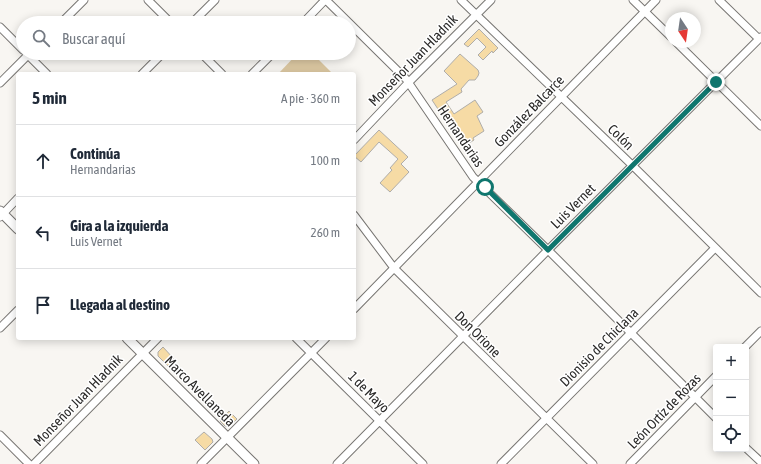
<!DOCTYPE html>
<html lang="es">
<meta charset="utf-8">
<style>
body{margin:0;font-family:"Asap Condensed",sans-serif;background:#f2f2f3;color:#1f2937}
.controls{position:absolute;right:12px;bottom:12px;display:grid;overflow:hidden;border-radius:4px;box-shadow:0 2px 10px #0003}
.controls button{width:36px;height:36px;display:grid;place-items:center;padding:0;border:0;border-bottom:1px solid #e0e1e3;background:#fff;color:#1f2937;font:20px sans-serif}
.compass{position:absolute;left:665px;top:12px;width:36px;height:36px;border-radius:50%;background:#fff;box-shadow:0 2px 10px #0003;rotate:167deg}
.stop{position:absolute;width:12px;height:12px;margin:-9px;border:3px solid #0f766e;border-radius:50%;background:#fff}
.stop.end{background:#0f766e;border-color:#fff;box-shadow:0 1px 4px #0008}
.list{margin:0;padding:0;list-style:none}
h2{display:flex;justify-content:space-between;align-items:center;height:52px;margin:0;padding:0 16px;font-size:17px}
h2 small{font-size:13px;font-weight:400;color:#747a83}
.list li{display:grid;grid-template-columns:26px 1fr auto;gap:12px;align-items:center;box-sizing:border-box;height:72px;padding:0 16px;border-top:1px solid #e0e1e3}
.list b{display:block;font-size:15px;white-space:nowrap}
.list p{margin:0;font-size:13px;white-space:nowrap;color:#747a83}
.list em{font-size:13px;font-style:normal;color:#747a83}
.icon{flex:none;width:22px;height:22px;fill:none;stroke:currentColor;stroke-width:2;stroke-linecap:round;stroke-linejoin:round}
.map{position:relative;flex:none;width:761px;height:464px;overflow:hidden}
.search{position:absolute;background:#fff;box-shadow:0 2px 10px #0003;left:16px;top:16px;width:340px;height:44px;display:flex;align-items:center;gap:10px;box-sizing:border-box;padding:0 14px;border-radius:22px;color:#747a83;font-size:15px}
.panel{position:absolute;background:#fff;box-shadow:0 2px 10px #0003;left:16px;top:72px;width:340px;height:268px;border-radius:4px}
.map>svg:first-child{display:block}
</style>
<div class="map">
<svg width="761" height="464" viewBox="0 0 761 464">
<rect width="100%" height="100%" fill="#f8f6f2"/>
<path fill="#ddc9a3" d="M298 53H312L333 74H278Z"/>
<path fill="#f6dba5" stroke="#afadaa" d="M479 29 498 48 493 53 492 51 483 60 478 55 486 47 477 38 468 47 464 44Z
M460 54 478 70 479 73 478 76 475 80H469L461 89 462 92 446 102 454 114 475 100 483 112 477 116 484 131 473 138 474 140 463 147 432 100 457 84 444 71Z
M379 130 408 157 401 164 409 172 390 192 380 183 392 170 390 168 398 159 379 142 361 162 354 156Z
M163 347 174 359 168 366 158 356V352Z
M229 411 237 419 230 426H225L220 421Z
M204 432 212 439 213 442 205 450 195 440Z"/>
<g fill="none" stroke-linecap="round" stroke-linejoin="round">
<defs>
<path id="minor" d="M148 0 171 23
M326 0 406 79 473 177 548 250 716 418
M461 0 632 165 761 293
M633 0 671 37
M719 0 759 39
M61 23 84 0
M192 23 215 0
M303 23 325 0
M0 27 23 50
M676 42 761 126
M26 53 47 74
M201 53 222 74
M142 74 163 53
M252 74 273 53
M0 83 30 53
M354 140 409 82 491 0
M354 215 394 268 593 464
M0 217 18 198
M354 309 656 0
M0 328 18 310
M296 338 423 464
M745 347 761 331
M0 435 29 464
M746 448 761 462
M34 464 158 338
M201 464 326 338
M337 464 548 250 761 37
M501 464 715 248
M630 464 716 376"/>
<path id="tertiary" d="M0 211 18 229
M127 338 254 464"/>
</defs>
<use href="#minor" stroke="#777572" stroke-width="9"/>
<use href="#tertiary" stroke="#777572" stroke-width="11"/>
<use href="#minor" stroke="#fff" stroke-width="7"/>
<use href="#tertiary" stroke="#fff" stroke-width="9"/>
</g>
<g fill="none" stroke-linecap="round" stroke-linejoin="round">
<path stroke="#0f766e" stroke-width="5" d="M485 187 548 250 716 82"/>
</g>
<g text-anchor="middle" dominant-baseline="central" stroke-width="3" stroke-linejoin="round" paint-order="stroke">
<g font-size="14" fill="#2a2928" stroke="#fff">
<text transform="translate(413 60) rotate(-46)">Monseñor Juan Hladnik</text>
<text transform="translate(529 111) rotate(-46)">González Balcarce</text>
<text transform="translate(461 136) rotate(56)">Hernandarias</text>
<text transform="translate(621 137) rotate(44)">Colón</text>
<text transform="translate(573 206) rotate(-45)">Luis Vernet</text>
<text transform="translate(478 334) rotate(45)">Don Orione</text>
<text transform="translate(599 347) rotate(-45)">Dionisio de Chiclana</text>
<text transform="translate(200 391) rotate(45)">Marco Avellaneda</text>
<text transform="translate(369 392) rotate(45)">1 de Mayo</text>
<text transform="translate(78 400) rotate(-46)">Monseñor Juan Hladnik</text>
<text transform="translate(664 411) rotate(-46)">León Ortíz de Rozas</text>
</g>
</g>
</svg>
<div class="controls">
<button>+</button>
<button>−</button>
<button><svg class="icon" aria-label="locate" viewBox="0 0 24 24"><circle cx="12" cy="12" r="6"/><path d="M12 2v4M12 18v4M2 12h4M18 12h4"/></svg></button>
</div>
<svg class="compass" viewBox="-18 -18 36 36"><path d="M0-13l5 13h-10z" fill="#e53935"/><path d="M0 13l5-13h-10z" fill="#747a83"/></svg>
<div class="stop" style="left:485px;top:187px"></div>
<div class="stop end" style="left:716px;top:82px"></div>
<div class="search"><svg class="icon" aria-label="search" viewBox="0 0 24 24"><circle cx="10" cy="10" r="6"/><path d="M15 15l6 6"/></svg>Buscar aquí</div>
<section class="panel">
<h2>5 min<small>A pie · 360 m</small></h2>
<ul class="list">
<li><svg class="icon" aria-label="ahead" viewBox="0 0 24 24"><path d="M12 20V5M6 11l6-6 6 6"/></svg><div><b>Continúa</b><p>Hernandarias</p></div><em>100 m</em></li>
<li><svg class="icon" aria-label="left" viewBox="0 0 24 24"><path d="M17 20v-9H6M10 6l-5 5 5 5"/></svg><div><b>Gira a la izquierda</b><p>Luis Vernet</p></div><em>260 m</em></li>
<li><svg class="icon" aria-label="arrive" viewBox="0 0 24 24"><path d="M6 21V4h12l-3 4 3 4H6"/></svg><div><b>Llegada al destino</b></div></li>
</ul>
</section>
</div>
